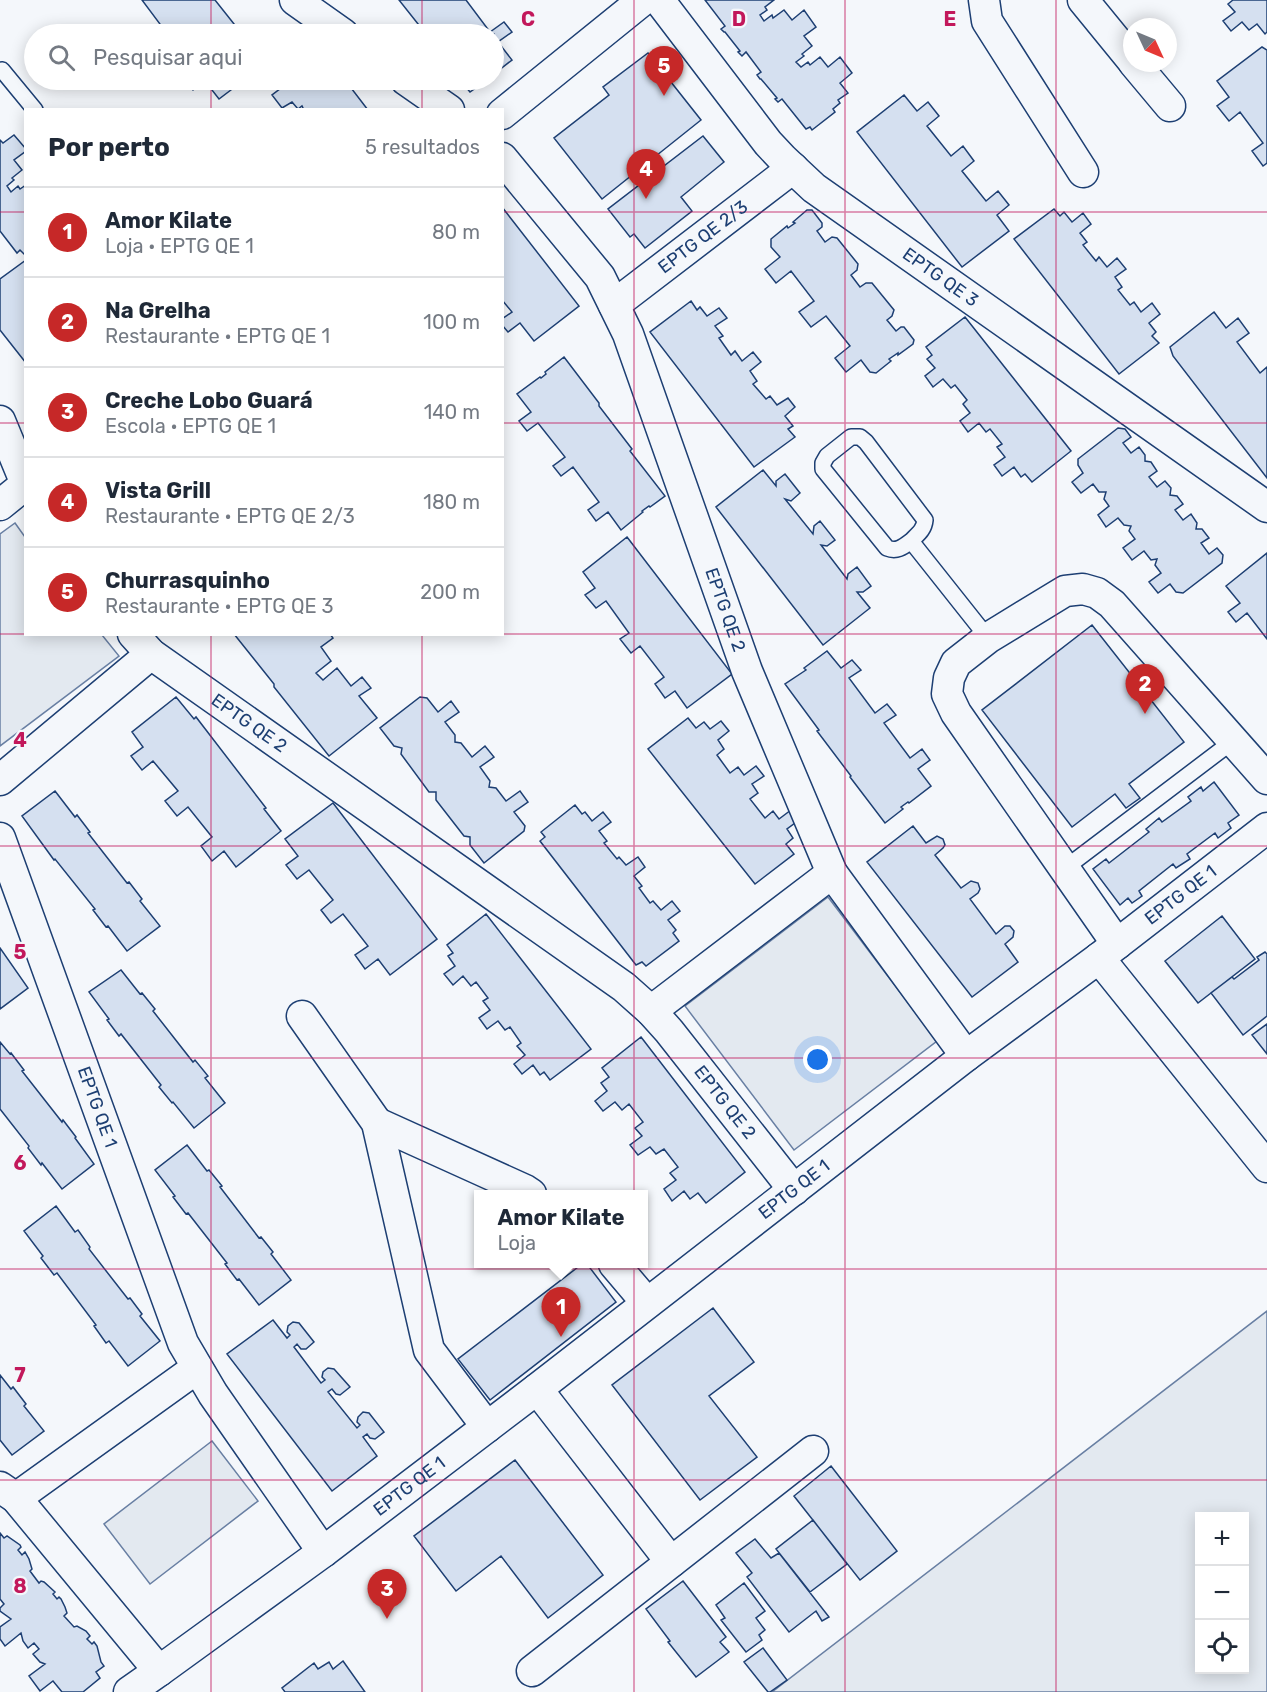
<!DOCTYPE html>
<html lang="pt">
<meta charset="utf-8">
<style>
body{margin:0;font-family:Rubik,sans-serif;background:#f6f6f7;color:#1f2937}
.controls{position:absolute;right:18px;bottom:18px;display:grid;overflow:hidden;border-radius:0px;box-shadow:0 3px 15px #0003}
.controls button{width:54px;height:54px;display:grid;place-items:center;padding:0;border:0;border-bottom:2px solid #e0e1e3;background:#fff;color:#1f2937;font:30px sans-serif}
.compass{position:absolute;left:1123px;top:18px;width:54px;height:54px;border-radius:50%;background:#fff;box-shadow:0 3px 15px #0003;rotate:134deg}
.you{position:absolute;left:818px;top:1060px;width:21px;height:21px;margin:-15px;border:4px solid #fff;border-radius:50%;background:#1a73e8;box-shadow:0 0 0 9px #1a73e833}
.badge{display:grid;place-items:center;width:39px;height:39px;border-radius:50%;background:#c62828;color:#fff;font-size:20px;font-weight:700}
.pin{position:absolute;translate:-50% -50px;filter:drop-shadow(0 2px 3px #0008)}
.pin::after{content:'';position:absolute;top:32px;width:21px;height:18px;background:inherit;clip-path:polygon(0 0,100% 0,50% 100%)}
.popup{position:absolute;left:474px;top:1190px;width:174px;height:78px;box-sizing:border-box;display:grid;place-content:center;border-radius:0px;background:#fff;filter:drop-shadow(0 2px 4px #0005);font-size:20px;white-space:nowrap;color:#747a83}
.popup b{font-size:22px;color:#1f2937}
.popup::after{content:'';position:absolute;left:50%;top:100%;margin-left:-12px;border:12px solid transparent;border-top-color:#fff}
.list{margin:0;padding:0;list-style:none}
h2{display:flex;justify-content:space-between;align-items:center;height:78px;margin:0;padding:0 24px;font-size:26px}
h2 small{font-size:20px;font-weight:400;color:#747a83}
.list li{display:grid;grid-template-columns:39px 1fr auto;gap:18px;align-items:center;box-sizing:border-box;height:90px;padding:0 24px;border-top:2px solid #e0e1e3}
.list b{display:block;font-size:22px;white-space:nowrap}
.list p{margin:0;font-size:20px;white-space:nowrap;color:#747a83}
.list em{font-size:20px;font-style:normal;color:#747a83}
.icon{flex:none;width:33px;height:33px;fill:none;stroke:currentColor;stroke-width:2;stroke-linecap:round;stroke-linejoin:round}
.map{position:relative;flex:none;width:1267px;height:1692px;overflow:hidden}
.search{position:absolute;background:#fff;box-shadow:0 3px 15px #0003;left:24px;top:24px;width:480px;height:66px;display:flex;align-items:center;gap:15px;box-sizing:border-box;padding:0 21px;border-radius:33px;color:#747a83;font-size:22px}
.panel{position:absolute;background:#fff;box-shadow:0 3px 15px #0003;left:24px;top:108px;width:480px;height:528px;border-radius:0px}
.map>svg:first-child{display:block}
</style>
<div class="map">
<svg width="1267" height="1692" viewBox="0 0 1267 1692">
<rect width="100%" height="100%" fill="#f4f7fb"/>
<path fill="#e3e9f0" stroke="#687fa3" stroke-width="1.5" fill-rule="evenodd" d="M15 523 25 537 26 634 102 635 119 656 0 746V534Z
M828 897 937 1041 794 1150 685 1006Z
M1267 1311V1692H772ZM1200 1516H1244V1670H1200Z
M212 1441 258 1501 150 1584 104 1524Z"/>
<path fill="#d5e0f0" stroke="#1d3f73" stroke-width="1.5" d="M142 0H215L242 34H150L149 33 160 24Z
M399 0H466L490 32 504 22 512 32 498 42 512 60 494 74V34H426Z
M705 0H774L765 7 767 10 760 15 764 21 772 15 773 18 784 10 792 20 804 10 816 27 804 36 812 46 802 54 804 56 796 62 801 67 808 62 810 65 820 57 828 67 840 57 852 73 840 83 848 93 838 100 840 103 833 109 835 112 812 130 810 127 806 129 782 99 778 102 775 99 777 98 761 79H760L757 75 761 72 746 52 742 56 738 52 740 51 725 32H724L721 29 725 26Z
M1233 0H1267V32L1265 34 1257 24 1249 30 1242 22 1231 31 1223 21 1235 12 1228 4Z
M1262 47 1267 50V163L1263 166 1252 151 1263 143 1240 112 1229 121 1217 106 1229 97 1217 81Z
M648 53 701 120 602 199 554 138 609 95 603 87Z
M186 80H244L219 99 205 81 193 90Z
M275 80H345L368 110H304L302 106 298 109 292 102 282 108 272 95 281 88Z
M460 80H487L470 92Z
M904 95 917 111 928 102 939 116 927 126 951 156 963 146 974 161 962 171 986 201 998 191 1009 205 997 215 1009 231 962 267 857 132Z
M14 135 26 149V151L14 160 22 170 12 178 14 180 7 186 11 192 18 186 20 189 26 185V252L24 254 20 250 17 253 0 231V140L3 143Z
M703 136 724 162 681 197 692 211 645 248 634 234 630 237 608 209Z
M502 207 579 306 534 341 520 323 508 332 502 325V319L512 312 502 300Z
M1054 209 1060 216 1064 212 1072 222 1083 213 1091 224 1080 233 1087 242 1083 245 1096 261 1099 257 1107 267 1117 258 1126 269 1115 277 1122 287 1118 290 1130 305 1134 302 1141 312 1152 303 1160 314 1149 323 1156 332 1152 336 1159 343 1119 374 1014 239Z
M807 210H812L822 223V227L817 231 825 242 832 237 837 238 858 264 857 270 851 275 860 287 866 283H872L894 310 892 316 887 320 896 331 901 327H904L914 340 913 344 898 355V353L889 359 891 361 876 373 870 372 861 360 846 372 835 358 850 346 826 316 811 327 799 312 814 301 791 271 776 283 765 269 780 257 771 247V239L787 226 788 228 795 223 793 222Z
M26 260 25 297 26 363 0 330V279Z
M691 301 697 310 700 307 707 316 719 308 727 318 715 326 723 336 719 338 731 355 735 351 742 361 753 352 761 362 750 371 757 381 753 384 766 399 770 396 777 405 788 398 795 407 785 416 793 426 788 429 795 437 754 467 650 332Z
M1214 312 1226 328 1238 318 1249 333 1237 342 1260 373 1267 367V478L1173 356 1170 347Z
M965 317 1071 451 1032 482 1025 474 1021 477 1014 467 1002 476 994 465 1005 457 997 447 1002 444 990 429 986 432 979 423 968 432 960 421 970 413 963 404 967 400 955 385 951 388 943 379 933 387 925 376 935 368 927 359 932 355 926 347Z
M564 357 599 403V406L632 449 630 451 665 496 650 507 649 506 642 511 643 512 621 530 608 512 596 521 588 510 599 502 573 467 561 476 553 466 565 457 538 423 527 431 519 421 531 412 517 394 540 377 541 378 546 374 545 372Z
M1118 428 1125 429 1131 437 1123 443 1131 453 1139 447 1145 455V461L1151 462 1157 471 1149 477 1157 487 1165 481 1171 488 1170 495 1177 496 1183 504 1175 510 1183 520 1191 514 1197 523 1196 529H1202L1209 538 1201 543 1209 554 1217 548 1223 555 1222 563 1183 593 1176 592 1170 584 1158 593 1149 582 1161 573 1155 565 1157 559 1151 560 1144 551 1132 560 1123 548 1135 539 1129 531 1131 526 1124 525 1118 518 1106 527 1098 515 1109 506 1104 499 1106 492H1099L1093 484 1081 493 1072 482 1083 473 1078 465V459Z
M763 470 776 486V481L785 474 800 493 791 501 785 499 813 534 814 526 820 521 835 540 827 546 821 545 847 579 848 574 857 567 871 586 863 592H857L870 608 823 645 716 507Z
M627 537 732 674 687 708 675 691 665 698 655 684 664 677 640 646 631 653 620 639 629 633 606 601 596 608 585 595 595 588 583 572Z
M1267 553V639L1247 613 1236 622 1228 612 1240 603 1226 586Z
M1092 625 1184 742 1129 784 1140 798 1126 808 1115 794 1072 827 982 710Z
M234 634H330L333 638 321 647 331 661 316 673 323 680 337 668 351 686 362 677 371 688 359 696 377 718 329 756 274 687V684Z
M827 651 841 668 852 660 861 670 849 678 875 713 887 704 896 715 884 723 910 758 922 749 930 760 918 769 931 786 909 803 908 802 901 807 903 809 885 823 850 777 851 776 817 731 819 730 785 684 806 670 804 668Z
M176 697 194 719 196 717 266 808 264 809 281 831 236 867 224 851 212 861 201 846 212 837 188 807 177 816 165 801 178 791 153 761 142 770 131 756 143 747 132 732Z
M420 697 427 698 438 712 451 701 459 712 445 722 455 735V742L461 743 472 757 485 746 494 757 480 767 490 781 489 787 496 788 506 801 520 791 528 802 514 812 525 826 524 831 484 863 470 845V837L464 836 436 800V792H429L401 754 402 748 394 746 380 728Z
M688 718 696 728 704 722 710 729 721 721 729 731 718 740 724 749 717 755 730 773 738 767 744 775 756 766 764 776 752 784 758 793 750 799 765 818 773 811 779 819 791 810 799 820 787 829 793 838 786 844 794 854 755 884 648 749Z
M1214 782 1239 815 1228 823 1231 828 1218 838 1215 833 1187 854 1190 859 1176 868 1173 864 1139 891 1142 896 1132 903 1128 898 1120 905 1093 869 1106 859 1109 863 1149 832 1146 829 1159 818 1162 822 1191 801 1188 797 1201 787 1203 791Z
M55 791 75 817 77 815 90 832 88 833 127 883 129 882 142 899 140 901 160 926 127 951 108 926 106 927 93 910 95 909 55 859 54 860 22 816Z
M333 803 437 939 390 975 378 959 365 969 355 955 368 946 343 914 331 923 321 910 333 900 309 870 297 879 286 865 298 856 285 839Z
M575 805 582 814 585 812 592 821 603 812 611 822 599 831 607 841 604 843 617 859 619 857 626 865 638 857 645 867 634 876 642 886 639 888 650 903 653 901 661 910 672 901 680 911 668 920 676 930 673 933 679 941 646 966 642 962 636 965 540 841 545 837 541 832Z
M913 826 926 843 937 836 943 839 945 845 943 848 935 855 961 888 971 881 978 883 980 889 978 893 970 899 996 934 1005 926H1010L1014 931 1013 937 1005 944 1018 962 972 997 867 862Z
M486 914 591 1049 550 1080 544 1072 540 1075 533 1065 522 1074 514 1064 525 1055 517 1046 521 1043 510 1027 505 1030 498 1021 487 1029 479 1018 490 1010 483 1001 488 998 476 982 471 986 463 976 453 985 444 974 455 966 448 956 453 953 447 945Z
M1222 916 1255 959 1198 1003 1165 961Z
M0 948 28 988 0 1009Z
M1265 952 1267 954V1016L1243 1035 1211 993 1232 977 1234 979 1259 960 1257 957Z
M121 970 140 994 142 993 155 1009 153 1011 193 1062 195 1060 208 1076 205 1078 225 1103 194 1128 173 1102 172 1103 159 1087 161 1085 121 1034 119 1036 107 1020 109 1019 89 992Z
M1267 1024V1054L1252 1035Z
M641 1037 745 1172 706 1203 698 1193 690 1199 684 1191 672 1201 664 1189 676 1180 670 1173 678 1167 664 1149 656 1154 650 1147 638 1155 630 1145 642 1136 635 1128 643 1122 629 1104 622 1110 615 1102 603 1111 595 1101 607 1091 601 1083 609 1077 602 1068Z
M0 1042 10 1054 11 1053 24 1070 22 1071 62 1122 63 1120 76 1137 75 1138 94 1164 62 1189 42 1163 41 1165 28 1148 29 1146 0 1109Z
M187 1145 207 1171 209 1170 222 1186 220 1187 259 1238 261 1237 273 1252 271 1254 291 1280 259 1305 239 1279 237 1280 225 1264 227 1263 188 1213 186 1214 173 1197 175 1196 155 1170Z
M56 1206 75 1232 78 1230 90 1247 89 1249 128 1299 130 1298 142 1314 140 1316 160 1341 128 1366 109 1341 106 1343 94 1326 96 1325 57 1273 54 1275 41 1258 43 1256 24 1231Z
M582 1264H587L616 1302 490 1400 458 1359Z
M713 1308 754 1362 709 1396 757 1457 700 1500 612 1385Z
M273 1320 287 1338 290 1335 287 1332 288 1326 293 1322 299 1323 314 1342 306 1349H301L297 1344 294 1347 321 1383 325 1380 322 1377 323 1372 328 1368 334 1369 350 1387 340 1395 336 1394 332 1389 328 1392 357 1428 360 1425 357 1422 358 1417 363 1412 369 1413 384 1432 375 1439 370 1438 367 1434 363 1437 377 1456 332 1491 227 1354Z
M0 1375 11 1389 13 1387 26 1404 24 1406 44 1431 12 1455 0 1440Z
M515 1460 603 1575 548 1618 501 1556 456 1591 414 1536Z
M831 1466 897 1551 860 1580 794 1496Z
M813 1520 847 1564 810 1592 776 1549Z
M0 1533 4 1538 7 1536 20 1545 21 1547 18 1550 22 1555 25 1552 29 1559 32 1569 30 1571 39 1583 41 1581 44 1582 55 1592 53 1594 57 1599 59 1597 61 1599 65 1607 67 1613 64 1616 74 1627 77 1626 86 1631 90 1636 87 1639 92 1644 94 1642 97 1646 101 1662 104 1666 96 1672 100 1678 83 1692H62L53 1681 40 1691 29 1676 45 1664 40 1662 33 1654 39 1649 34 1643 28 1648 23 1641 21 1633 5 1646 0 1639V1627L11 1619 0 1611V1608L4 1604 0 1599Z
M755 1539 771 1558 779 1553 829 1617 822 1621 816 1611 789 1632 747 1577 752 1573 736 1553Z
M683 1581 726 1637 720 1642 729 1652 696 1677 668 1642 670 1641 646 1609Z
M744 1583 765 1611 756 1618 765 1630 759 1635 762 1640 746 1652 721 1620 725 1618 716 1605Z
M763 1648 787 1680 770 1692H768L744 1662Z
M343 1661 365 1692H285L282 1688 314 1663 318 1669 329 1662 333 1669Z"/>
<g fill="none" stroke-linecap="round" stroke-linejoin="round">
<defs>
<path id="lane" d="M2 70 35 110
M911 541C903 547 897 552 887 548L823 469V463L827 456 851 437H860L866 442 925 520C924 530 918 534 911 541L988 638
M1064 869 1233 741"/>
<g id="street">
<path d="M295 0 343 34"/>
<path id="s1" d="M659 0 768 143 783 159 814 188 1267 507"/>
<path d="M984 0 987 21 1083 172"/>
<path d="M1083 0 1132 60"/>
<path d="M1134 63 1170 106"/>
<path d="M406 80 449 110"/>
<path d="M502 114 643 0"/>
<path id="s2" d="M502 158 600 277 628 334 747 671 832 873 966 1056"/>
<path id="s3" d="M614 305 793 168"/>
<path d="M0 421 26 484 0 505"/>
<path id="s4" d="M133 634 151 654 624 987 651 1011 669 1031 794 1190"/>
<path d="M0 780 151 654"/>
<path id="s5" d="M0 838 183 1343 213 1394 323 1552"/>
<path d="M1117 944 956 713 947 694 949 678 956 663 988 638 1065 591 1083 589 1097 593 1112 604 1267 779"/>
<path d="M1099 958 1267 1167"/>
<path d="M651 1011 832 873"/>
<path d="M302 1016 377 1123 429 1350 487 1427"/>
<path d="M377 1123 525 1190 531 1194"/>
<path d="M614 1264 647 1303"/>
<path d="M537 1389 671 1562"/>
<path id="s6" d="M0 1487 16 1498 159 1671 323 1552 537 1389 966 1056 1099 958 1267 828"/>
<path d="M16 1498 197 1368"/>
<path d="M532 1671 813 1451"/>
<path d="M129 1692 159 1671"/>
</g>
</defs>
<use href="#lane" stroke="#1d3f73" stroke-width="18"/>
<use href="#street" stroke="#1d3f73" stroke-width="33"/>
<use href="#lane" stroke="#f4f7fb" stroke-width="15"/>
<use href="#street" stroke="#f4f7fb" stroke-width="30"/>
</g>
<path fill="none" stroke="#c2185b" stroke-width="1.5" stroke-opacity="0.55" d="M211 0V34M422 0V34M634 0V1692M845 0V1692M1056 0V1692M211 80V110M422 80V110M0 212H26M502 212H1267M0 423H26M502 423H1267M0 634H26M26 634H502M211 634V1692M422 634V1692M502 634H1267M0 846H1267M0 1058H1267M0 1269H1267M0 1480H1267"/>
<g text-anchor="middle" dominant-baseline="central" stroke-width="4.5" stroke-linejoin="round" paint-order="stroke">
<g font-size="18" fill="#1d3f73" stroke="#f4f7fb">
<text stroke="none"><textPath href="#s3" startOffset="112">EPTG QE 2/3</textPath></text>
<text stroke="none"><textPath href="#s1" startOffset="399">EPTG QE 3</textPath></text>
<text stroke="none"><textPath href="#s2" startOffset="510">EPTG QE 2</textPath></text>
<text stroke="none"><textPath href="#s4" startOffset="147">EPTG QE 2</textPath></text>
<text stroke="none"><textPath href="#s6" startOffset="1527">EPTG QE 1</textPath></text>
<text stroke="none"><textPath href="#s4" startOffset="759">EPTG QE 2</textPath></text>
<text stroke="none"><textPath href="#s5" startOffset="286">EPTG QE 1</textPath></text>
<text stroke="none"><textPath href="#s6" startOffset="1041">EPTG QE 1</textPath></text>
<text stroke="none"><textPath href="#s6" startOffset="555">EPTG QE 1</textPath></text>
</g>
</g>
<g font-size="20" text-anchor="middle" font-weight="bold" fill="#c2185b" stroke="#f4f7fb" stroke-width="4.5" stroke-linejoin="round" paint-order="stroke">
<text x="528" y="26">C</text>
<text x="739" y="26">D</text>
<text x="950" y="26">E</text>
<text x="20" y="747">4</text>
<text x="20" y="959">5</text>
<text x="20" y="1170">6</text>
<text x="20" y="1382">7</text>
<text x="20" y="1593">8</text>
</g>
</svg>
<div class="controls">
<button>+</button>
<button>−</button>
<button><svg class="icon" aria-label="locate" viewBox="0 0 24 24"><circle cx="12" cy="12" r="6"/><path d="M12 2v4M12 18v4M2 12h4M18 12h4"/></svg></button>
</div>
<svg class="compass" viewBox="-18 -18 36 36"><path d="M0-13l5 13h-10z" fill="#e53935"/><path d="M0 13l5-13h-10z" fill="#747a83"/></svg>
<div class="you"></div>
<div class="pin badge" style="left:561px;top:1337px">1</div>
<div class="popup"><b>Amor Kilate</b>Loja</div>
<div class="pin badge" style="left:1145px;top:714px">2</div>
<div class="pin badge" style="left:387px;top:1619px">3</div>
<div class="pin badge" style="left:646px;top:199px">4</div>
<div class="pin badge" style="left:664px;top:96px">5</div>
<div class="search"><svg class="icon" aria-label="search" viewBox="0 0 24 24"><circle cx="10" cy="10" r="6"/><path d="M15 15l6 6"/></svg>Pesquisar aqui</div>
<section class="panel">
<h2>Por perto<small>5 resultados</small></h2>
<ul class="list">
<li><span class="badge">1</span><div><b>Amor Kilate</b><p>Loja · EPTG QE 1</p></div><em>80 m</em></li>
<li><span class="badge">2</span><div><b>Na Grelha</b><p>Restaurante · EPTG QE 1</p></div><em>100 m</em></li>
<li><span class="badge">3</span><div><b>Creche Lobo Guará</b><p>Escola · EPTG QE 1</p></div><em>140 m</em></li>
<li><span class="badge">4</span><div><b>Vista Grill</b><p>Restaurante · EPTG QE 2/3</p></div><em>180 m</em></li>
<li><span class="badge">5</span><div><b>Churrasquinho</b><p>Restaurante · EPTG QE 3</p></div><em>200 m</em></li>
</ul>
</section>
</div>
